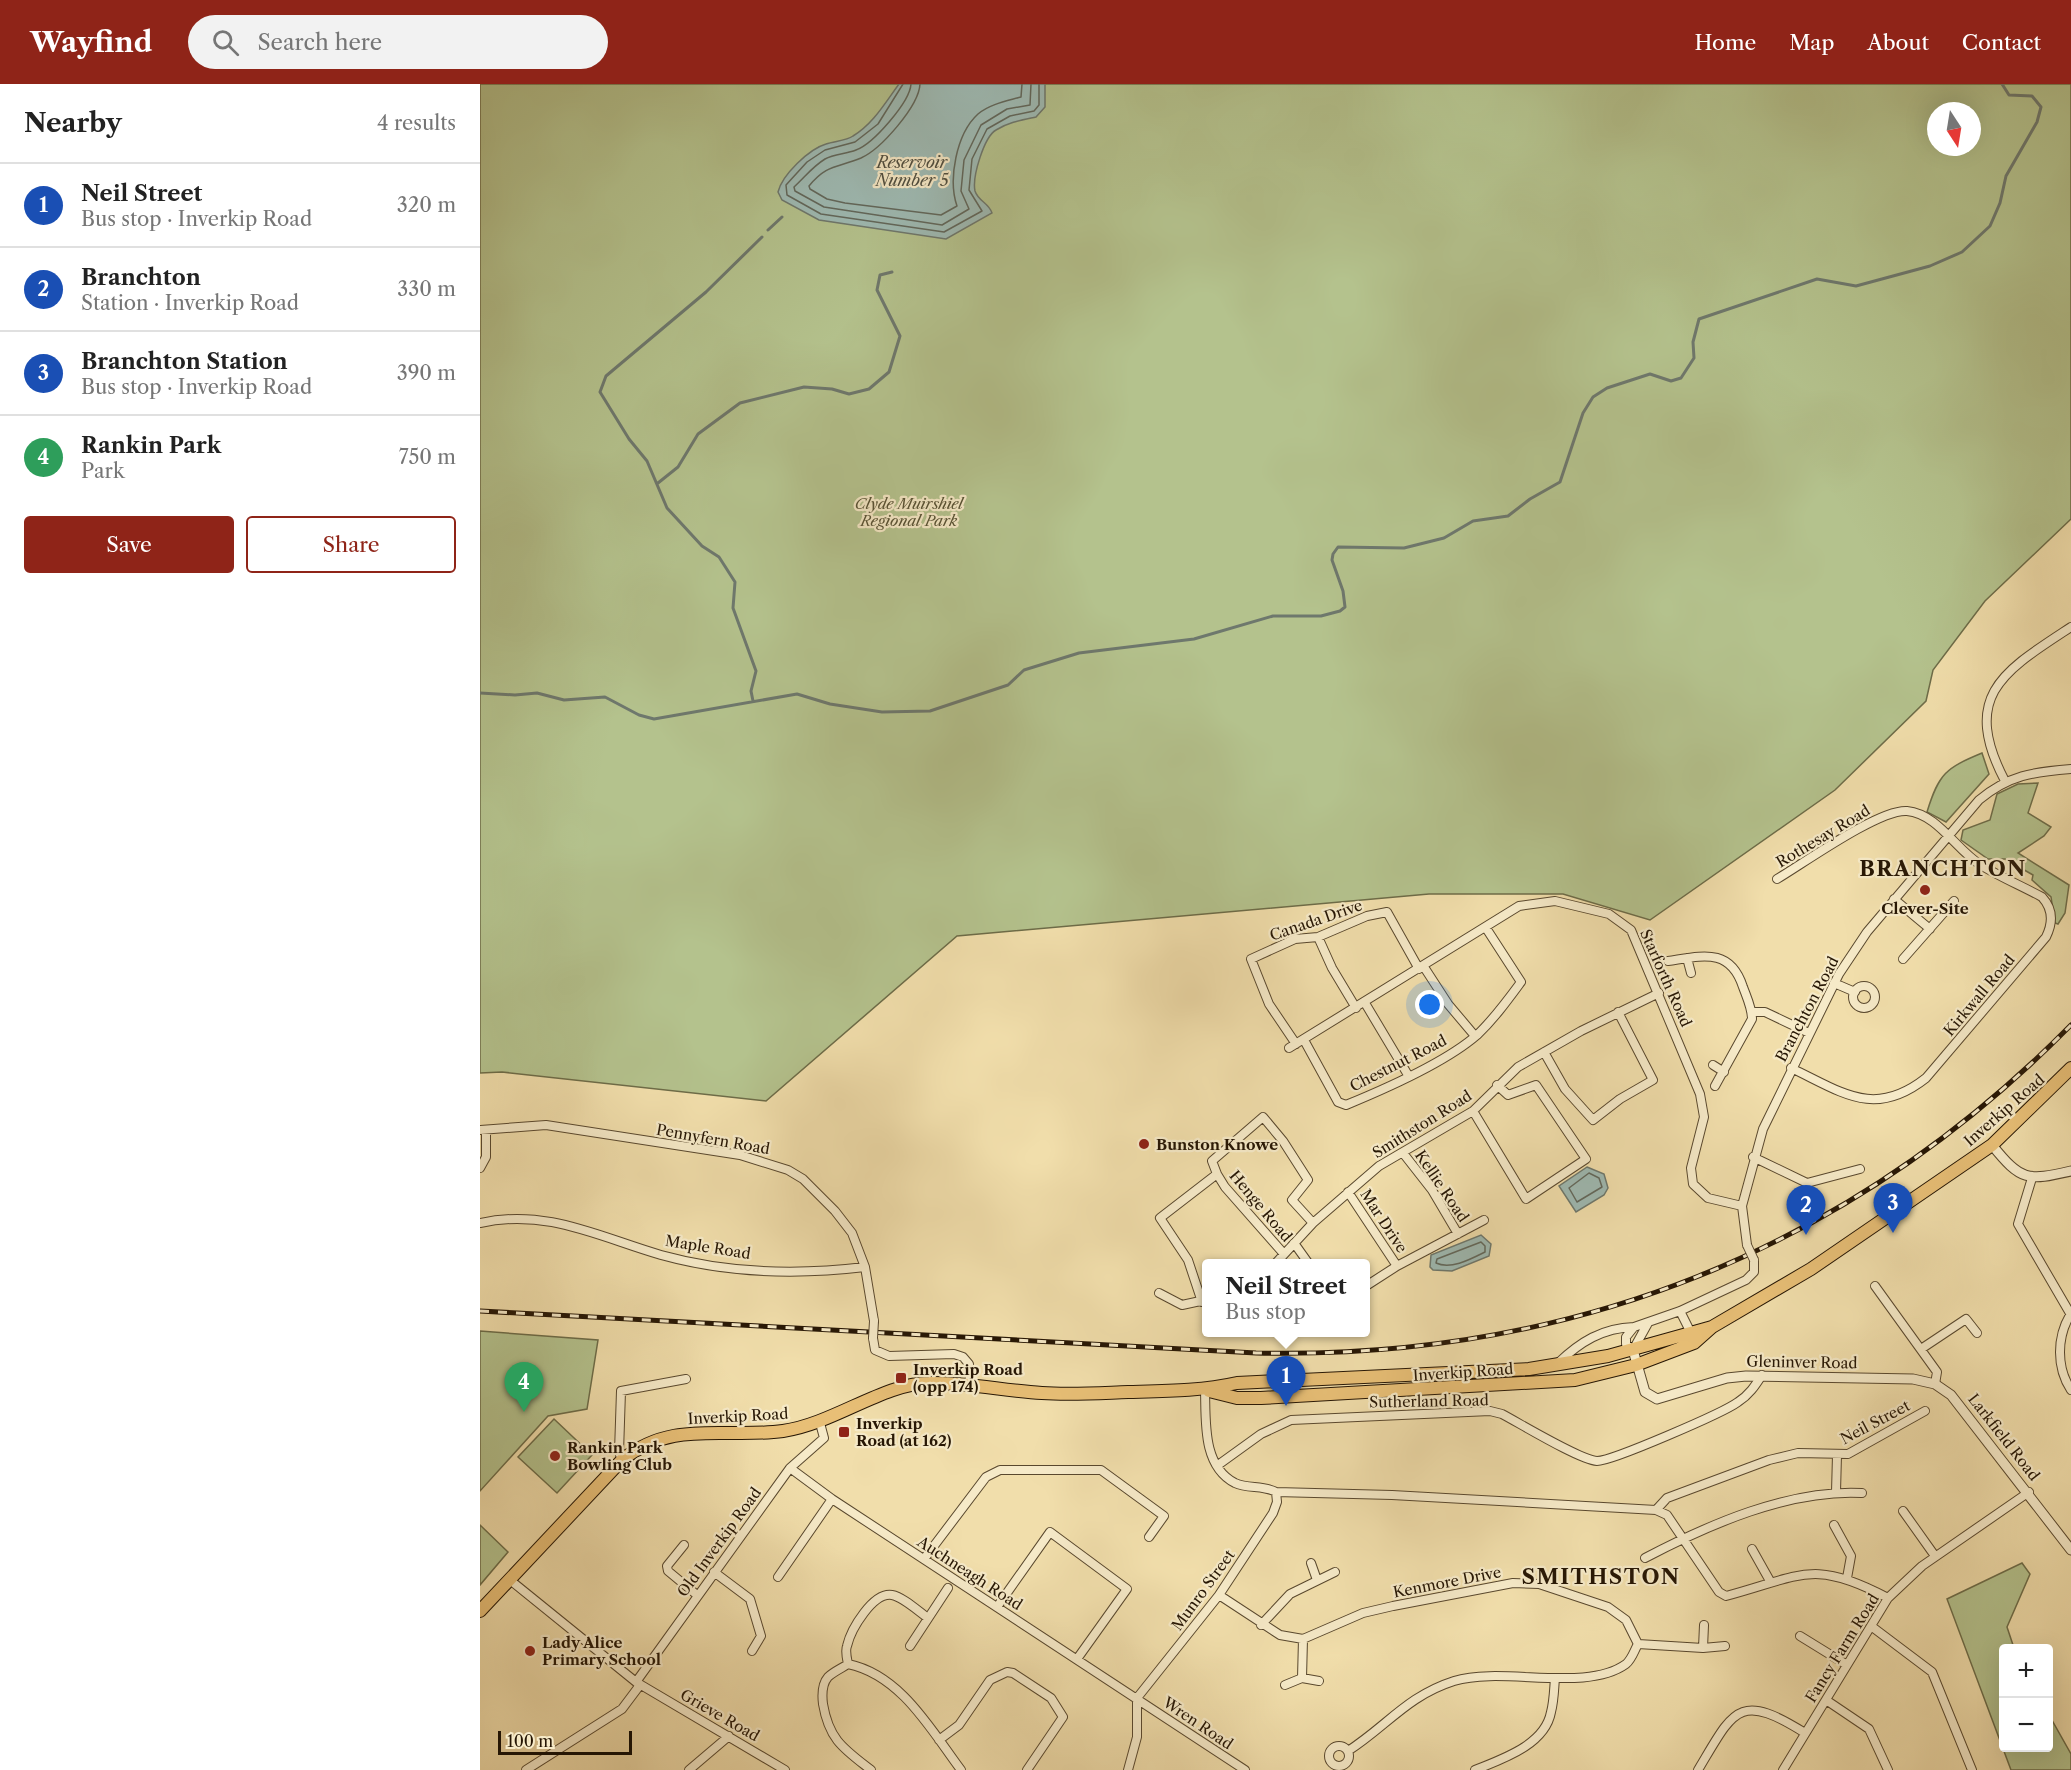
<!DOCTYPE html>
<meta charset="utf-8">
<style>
body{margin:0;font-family:"Libre Caslon Text",serif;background:#f2f2f2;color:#222}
.controls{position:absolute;right:18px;bottom:18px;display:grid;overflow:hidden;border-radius:6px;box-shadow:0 6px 24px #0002}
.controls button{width:54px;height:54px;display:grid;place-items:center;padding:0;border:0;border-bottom:2px solid #e0e0e0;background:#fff;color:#222;font:30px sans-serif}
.compass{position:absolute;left:1447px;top:18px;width:54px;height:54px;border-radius:50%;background:#fff;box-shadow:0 6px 24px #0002;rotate:168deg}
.scale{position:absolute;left:18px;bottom:15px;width:134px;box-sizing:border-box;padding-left:6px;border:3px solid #261604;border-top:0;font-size:16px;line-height:21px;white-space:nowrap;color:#261604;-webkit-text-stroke:4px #f6eac8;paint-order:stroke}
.you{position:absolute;left:950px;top:921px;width:21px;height:21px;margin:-15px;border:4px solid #fff;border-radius:50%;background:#1a73e8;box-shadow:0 0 0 9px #1a73e833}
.badge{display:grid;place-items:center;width:39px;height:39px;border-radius:50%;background:#8f2418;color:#fff;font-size:20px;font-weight:700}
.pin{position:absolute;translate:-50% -50px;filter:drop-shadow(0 2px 3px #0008)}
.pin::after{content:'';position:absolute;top:32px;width:21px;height:18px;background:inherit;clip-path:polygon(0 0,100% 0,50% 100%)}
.popup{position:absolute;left:722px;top:1175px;width:168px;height:78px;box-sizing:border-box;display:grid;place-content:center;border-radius:6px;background:#fff;filter:drop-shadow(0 2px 4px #0005);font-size:20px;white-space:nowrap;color:#767676}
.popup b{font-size:22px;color:#222}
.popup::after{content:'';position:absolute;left:50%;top:100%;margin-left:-12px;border:12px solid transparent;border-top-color:#fff}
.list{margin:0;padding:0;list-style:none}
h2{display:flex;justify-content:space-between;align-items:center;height:78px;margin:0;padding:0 24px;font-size:26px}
h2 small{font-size:20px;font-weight:400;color:#767676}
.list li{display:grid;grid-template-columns:39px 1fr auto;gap:18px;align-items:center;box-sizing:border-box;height:84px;padding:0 24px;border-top:2px solid #e0e0e0}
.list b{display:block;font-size:22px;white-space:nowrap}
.list p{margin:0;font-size:20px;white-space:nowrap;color:#767676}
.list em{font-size:20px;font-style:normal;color:#767676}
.actions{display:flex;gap:12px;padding:18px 24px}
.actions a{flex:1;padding:14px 0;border:2px solid #8f2418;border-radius:6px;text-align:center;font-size:21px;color:#8f2418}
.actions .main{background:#8f2418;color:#fff}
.icon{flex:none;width:33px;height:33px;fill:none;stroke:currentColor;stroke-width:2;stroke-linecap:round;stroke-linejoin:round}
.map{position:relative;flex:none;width:1591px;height:1686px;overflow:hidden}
header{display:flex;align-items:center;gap:36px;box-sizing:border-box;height:84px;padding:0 30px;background:#8f2418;color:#fff}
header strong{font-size:28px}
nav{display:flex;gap:33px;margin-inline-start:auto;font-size:21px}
.search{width:420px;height:54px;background:#f2f2f2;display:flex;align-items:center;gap:15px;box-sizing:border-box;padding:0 21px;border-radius:33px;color:#767676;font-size:22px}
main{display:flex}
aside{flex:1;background:#fff}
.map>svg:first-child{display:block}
</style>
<header>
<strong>Wayfind</strong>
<div class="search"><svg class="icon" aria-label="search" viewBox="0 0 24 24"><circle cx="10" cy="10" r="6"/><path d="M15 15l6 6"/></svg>Search here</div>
<nav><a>Home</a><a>Map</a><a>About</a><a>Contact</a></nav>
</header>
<main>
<aside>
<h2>Nearby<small>4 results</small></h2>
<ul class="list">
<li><span class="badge" style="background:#1a4fb4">1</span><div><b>Neil Street</b><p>Bus stop · Inverkip Road</p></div><em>320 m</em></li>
<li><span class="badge" style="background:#1a4fb4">2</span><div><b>Branchton</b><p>Station · Inverkip Road</p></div><em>330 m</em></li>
<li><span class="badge" style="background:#1a4fb4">3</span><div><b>Branchton Station</b><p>Bus stop · Inverkip Road</p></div><em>390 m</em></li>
<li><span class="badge" style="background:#2e9e5b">4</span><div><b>Rankin Park</b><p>Park</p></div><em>750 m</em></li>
</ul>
<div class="actions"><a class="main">Save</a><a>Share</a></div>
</aside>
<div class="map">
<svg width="1591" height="1686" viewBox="0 0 1591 1686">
<rect width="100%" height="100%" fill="#f1deab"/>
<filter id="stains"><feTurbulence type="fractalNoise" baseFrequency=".00333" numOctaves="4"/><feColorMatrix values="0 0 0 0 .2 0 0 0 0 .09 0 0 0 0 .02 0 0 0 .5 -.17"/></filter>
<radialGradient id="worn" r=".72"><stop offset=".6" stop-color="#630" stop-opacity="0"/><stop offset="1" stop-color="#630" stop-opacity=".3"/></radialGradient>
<path fill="#b4c28d" stroke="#6d6c48" stroke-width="1.5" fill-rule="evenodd" d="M0 0H1591V435L1505 517 1453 586 1446 617 1355 706 1170 836 1083 810H949L477 852 286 1017 22 988 0 989ZM1456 27H1492V63H1456Z
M1502 669 1509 690 1466 738 1447 728C1459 689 1466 684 1502 669Z
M1558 699 1548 729 1571 743 1564 752 1538 769 1589 801 1585 829 1578 840 1575 839 1571 813 1552 796 1553 791 1525 775H1508L1481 756 1483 746 1510 736 1517 710 1538 700Z
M0 1247 118 1256 107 1325 68 1332 0 1407Z
M74 1335 112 1371 77 1409 38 1373Z
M0 1441 28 1468 0 1501Z
M1542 1479 1550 1490 1527 1543 1534 1564H1524V1664H1568L1569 1631 1591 1670V1686H1531L1467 1515Z"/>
<path fill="#9ebab3" stroke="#6e786d" stroke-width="1.5" d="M419 0H565V23L556 33C542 36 529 38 516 46 504 53 492 93 495 107 498 117 509 119 512 129L466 155 339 136 302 116 298 108C302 91 329 65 346 60 354 57 366 57 373 52 393 40 405 19 419 0Z
M1107 1083 1124 1090 1128 1104 1124 1111 1096 1128 1079 1102Z
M1001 1151 1011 1160 1009 1172 972 1187 953 1186 950 1183 951 1171Z"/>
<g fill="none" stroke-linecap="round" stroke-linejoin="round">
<path stroke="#62685c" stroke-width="1.5" d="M423 0 398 40 375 58 345 66 327 78 306 101 307 111 341 130 464 148 502 127 489 106 492 75 507 45 530 32 554 27 559 21V0
M431 0C430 18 393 60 376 66 366 70 354 70 345 75 332 83 325 93 314 103L315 107 344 123 462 141 489 125 481 107 484 76 501 41 527 25 550 21 551 0
M440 0C439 22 401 65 381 74 357 84 347 80 329 102L330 105 347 115 365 119 461 131 477 122C468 96 476 50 498 30 510 20 527 17 541 13L542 0
M1109 1089 1119 1094 1122 1103 1097 1118 1089 1104Z
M1001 1158 1005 1162V1168C991 1175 971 1186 956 1179L957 1175Z"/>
<path stroke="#6e786d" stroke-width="3" d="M288 146 302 133
M178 399 198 383 218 350 260 319 324 303 352 305 369 310 389 305 409 288 420 252 397 206 400 191 412 188
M0 609 35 611 57 609 84 616 125 613 159 631 174 635 317 610 350 620 402 628 450 627 528 601 544 586 599 569 714 555 793 532H841L860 527 865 523 863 507 852 476 853 470 858 463 924 464 964 454 993 437 1028 432 1050 415 1080 398 1103 329 1113 313 1127 304 1170 290 1191 297 1201 294 1214 274 1213 258 1219 235 1337 195 1376 202 1450 182 1482 168 1510 142 1520 119 1526 92 1557 38 1561 23 1552 12 1529 11 1522 0
M273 617 271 607 276 587 253 524 255 498 239 473 222 462 187 424 167 377 149 355 120 308 126 292 226 208 282 153"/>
<defs>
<path id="minor" d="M1525 697C1480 611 1524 587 1591 543
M1297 795C1324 779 1399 725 1427 727 1458 730 1476 766 1501 781 1520 793 1542 802 1562 813 1573 825 1573 839 1566 853L1446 994C1394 1035 1362 1008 1311 984
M1414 815 1450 845
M838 853 852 884 876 924
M1207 874 1211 889
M1423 875 1474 817
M1188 877C1222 872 1250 863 1263 903 1267 914 1272 924 1272 935L1235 1002
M944 883 968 920 995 952
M1354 899 1375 908
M1373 913a11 11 0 1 1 22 0a11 11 0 1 1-22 0Z
M885 919 928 991
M1272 928H1285L1329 949
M824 956 858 1018 866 1021C905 1005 966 978 997 951 1014 935 1027 917 1041 898L1006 844
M816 960 789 920 771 875 815 855 838 853 887 832 907 828 939 885
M809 964 1039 822 1075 817 1129 830 1151 846 1220 1010 1224 1033 1211 1084 1213 1100 1228 1114 1262 1122
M1064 968 1085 1005 1113 1036 1140 1015 1173 996 1138 928
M1233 981 1244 988
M993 1027 1046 1115 1106 1075 1056 1001 1028 1011 1017 1001
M0 1046 66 1041 260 1071 308 1086 323 1095 355 1127 372 1149 385 1183 394 1237
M923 1069 952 1106 978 1150
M1273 1073 1327 1099 1380 1085
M0 1084 6 1073V1046
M737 1090 745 1103 804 1170
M1552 1094 1538 1140 1591 1231
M868 1108 917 1182
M0 1139C66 1124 119 1153 181 1171 246 1189 318 1191 385 1183
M814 1159 829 1180
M1267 1161 1262 1122 1283 1045 1359 890 1387 848 1499 716C1529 691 1553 688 1591 685
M795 1180 833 1139 899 1082 993 1027 1038 983 1101 947 1179 909
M886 1202 917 1182 1004 1136
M1395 1202 1457 1288 1455 1300
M679 1209 702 1221 725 1216
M722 1218 708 1176 680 1134 737 1090 732 1077 783 1033 803 1057 828 1096 812 1116 833 1139
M1200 1227 1210 1247
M1590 1231C1577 1253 1576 1283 1591 1306
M1168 1239 1153 1266 1146 1260V1253L1154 1243 1200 1227 1266 1196 1274 1188V1176
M393 1254 395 1266 409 1272 474 1270 483 1273 489 1280 490 1303
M1441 1265 1486 1235 1497 1249
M1078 1279C1100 1258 1122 1244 1154 1243
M725 1306C726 1337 722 1382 755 1399 768 1405 783 1401 796 1408L912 1411 1176 1426 1187 1414 1289 1376 1318 1369 1368 1370 1445 1327
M142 1376 139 1368 141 1307 206 1295
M738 1381 781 1350 811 1336 1010 1327 1022 1330C1041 1340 1100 1376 1117 1377 1132 1377 1243 1329 1258 1318 1269 1311 1275 1302 1282 1291
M310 1384 352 1415 765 1686
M1356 1408 1357 1371
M1176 1426 1187 1431 1239 1508 1246 1512C1321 1492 1333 1474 1408 1514
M1423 1427 1455 1472
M1354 1441 1371 1472 1367 1494
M204 1461 187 1482 188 1487 217 1511
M1272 1465 1290 1497
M1165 1474C1228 1441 1309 1405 1382 1409
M444 1475 506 1393 520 1386H621L684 1432 669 1453
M831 1479 837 1496
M234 1488 270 1515 281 1552 272 1567
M298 1493 352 1415
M30 1496 156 1598 305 1686
M739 1511 800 1551 823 1555 883 1529 913 1522 1033 1499 1059 1500 1128 1523 1146 1536 1158 1560C1154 1567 1152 1575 1146 1580 1106 1609 1023 1582 974 1597 927 1612 907 1642 868 1667
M517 1523 570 1448 647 1505 597 1575
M781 1541 810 1510 855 1488
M1391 1542 1452 1588 1492 1686
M1320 1552 1367 1581
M1158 1560 1223 1564 1245 1562
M430 1562 468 1504
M1223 1564 1224 1541
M368 1580C367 1575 365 1567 367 1562 371 1545 393 1508 412 1511 423 1513 438 1527 448 1534
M822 1594 823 1555
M156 1598 310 1384 344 1354 340 1339
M805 1601 822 1594 839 1597
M657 1614 739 1511 793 1429 797 1418 796 1408
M1346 1616 1389 1645 1408 1686
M459 1656 479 1641 510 1596 527 1588 533 1589 571 1614 583 1633 547 1686
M849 1672a10 10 0 1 1 20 0a10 10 0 1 1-20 0Z
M46 1686 142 1625 160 1601
M209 1686 249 1652
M391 1686C364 1665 349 1656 343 1620 342 1612 342 1600 348 1593 353 1588 362 1584 368 1580 421 1591 451 1646 481 1686
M648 1686 657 1653V1614
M995 1686C1022 1675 1065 1661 1071 1628 1074 1617 1074 1605 1075 1594
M1218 1686C1254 1626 1258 1607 1325 1649
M1303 1686 1408 1514 1442 1482 1549 1408"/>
<path id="tertiary" d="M1512 1061C1541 1097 1547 1097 1591 1087
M1153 1266 1165 1308 1177 1315 1247 1294 1266 1292 1433 1295 1455 1300 1471 1311 1591 1466"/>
<path id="trunk" d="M729 1307 757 1314H781L1095 1296 1156 1281 1214 1259 1232 1243 1331 1185 1512 1061 1591 984
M0 1527 142 1376C192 1335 245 1355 303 1347 353 1340 404 1299 449 1299 486 1298 525 1307 562 1309 591 1311 620 1309 648 1308 685 1307 721 1307 757 1299L1049 1285 1128 1272 1232 1243"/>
</defs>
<use href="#minor" stroke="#59482e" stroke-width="10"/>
<use href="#tertiary" stroke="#59482e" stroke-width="11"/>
<use href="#trunk" stroke="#261604" stroke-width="14"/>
<use href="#minor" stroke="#f6eac8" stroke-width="8"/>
<use href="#tertiary" stroke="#f6eac8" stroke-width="9"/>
<use href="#trunk" stroke="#e8bf76" stroke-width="12"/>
<defs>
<path id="rail" d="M0 1227 776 1269C1092 1276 1369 1166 1591 941"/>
</defs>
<use href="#rail" stroke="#261604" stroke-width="5"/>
<use href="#rail" stroke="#f6eac8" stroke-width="3" stroke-dasharray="9" stroke-linecap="butt"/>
<defs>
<path id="minor-bridge" d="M1267 1161 1274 1176
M393 1254 394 1237"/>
</defs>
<use href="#minor-bridge" stroke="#59482e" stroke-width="10" stroke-linecap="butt"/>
<use href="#minor-bridge" stroke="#f6eac8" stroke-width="8"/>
</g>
<g fill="#8f2418" stroke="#f6eac8" stroke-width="2">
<circle cx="1445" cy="806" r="6"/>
<circle cx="664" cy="1060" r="6"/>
<rect x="415" y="1288" width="12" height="12" rx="3"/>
<rect x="358" y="1342" width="12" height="12" rx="3"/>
<circle cx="75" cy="1372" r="6"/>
<circle cx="50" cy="1567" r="6"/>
</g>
<g text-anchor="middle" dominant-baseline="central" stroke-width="4.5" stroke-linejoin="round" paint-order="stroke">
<g font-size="15" font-style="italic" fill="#585234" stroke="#f6eac8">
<text x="429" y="419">Clyde Muirshiel<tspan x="429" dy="17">Regional Park</tspan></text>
</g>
<g font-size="15" fill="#261604" stroke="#f6eac8">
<text transform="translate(1343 752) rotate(-31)">Rothesay Road</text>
<text transform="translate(836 836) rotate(-19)">Canada Drive</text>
<text transform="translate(1186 894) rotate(66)">Starforth Road</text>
<text transform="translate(1499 911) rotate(-50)">Kirkwall Road</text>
<text transform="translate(1327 925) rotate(-62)">Branchton Road</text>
<text transform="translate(918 979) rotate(-27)">Chestnut Road</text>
<text transform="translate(1524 1026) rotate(-41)">Inverkip Road</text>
<text transform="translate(942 1040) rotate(-32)">Smithston Road</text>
<text transform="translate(233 1055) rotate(10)">Pennyfern Road</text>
<text transform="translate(962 1102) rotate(56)">Kellie Road</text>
<text transform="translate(781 1122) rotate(50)">Henge Road</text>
<text transform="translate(904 1137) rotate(57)">Mar Drive</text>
<text transform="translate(228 1163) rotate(9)">Maple Road</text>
<text transform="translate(1322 1278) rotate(1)">Gleninver Road</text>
<text transform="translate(983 1288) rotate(-4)">Inverkip Road</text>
<text transform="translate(949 1317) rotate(-1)">Sutherland Road</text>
<text transform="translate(258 1332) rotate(-3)">Inverkip Road</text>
<text transform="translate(1395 1338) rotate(-28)">Neil Street</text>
<text transform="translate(1524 1353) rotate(52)">Larkfield Road</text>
<text transform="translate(239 1458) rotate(-54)">Old Inverkip Road</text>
<text transform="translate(490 1489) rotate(33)">Auchneagh Road</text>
<text transform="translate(967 1498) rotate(-11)">Kenmore Drive</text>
<text transform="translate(723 1506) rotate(-54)">Munro Street</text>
<text transform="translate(1362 1564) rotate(-58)">Fancy Farm Road</text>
<text transform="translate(240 1631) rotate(30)">Grieve Road</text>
<text transform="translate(718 1639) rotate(34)">Wren Road</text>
</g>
<g font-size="15" font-weight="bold" fill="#261604" stroke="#f6eac8" text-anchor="start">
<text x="1445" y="824" text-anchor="middle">Clever-Site</text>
<text x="676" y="1060">Bunston Knowe</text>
<text x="433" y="1285">Inverkip Road<tspan x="433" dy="17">(opp 174)</tspan></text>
<text x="376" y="1339">Inverkip<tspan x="376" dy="17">Road (at 162)</tspan></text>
<text x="87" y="1363">Rankin Park<tspan x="87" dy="17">Bowling Club</tspan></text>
<text x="62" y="1558">Lady Alice<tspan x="62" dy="17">Primary School</tspan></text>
</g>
<g font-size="16" font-style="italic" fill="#504f41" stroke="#f6eac8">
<text x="432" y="78">Reservoir<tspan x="432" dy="18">Number 5</tspan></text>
</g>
<g font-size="21" font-weight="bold" letter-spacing="1.5" fill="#261604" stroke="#f6eac8">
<text x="1463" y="784">BRANCHTON</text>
<text x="1121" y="1492">SMITHSTON</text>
</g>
</g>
<rect width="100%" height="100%" filter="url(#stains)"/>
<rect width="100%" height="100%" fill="url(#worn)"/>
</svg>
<div class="controls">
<button>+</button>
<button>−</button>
</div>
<svg class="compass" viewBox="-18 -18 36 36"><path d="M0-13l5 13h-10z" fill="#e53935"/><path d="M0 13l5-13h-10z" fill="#767676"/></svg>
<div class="scale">100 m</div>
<div class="you"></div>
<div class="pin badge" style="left:806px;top:1322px;background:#1a4fb4">1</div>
<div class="popup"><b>Neil Street</b>Bus stop</div>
<div class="pin badge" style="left:1326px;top:1151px;background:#1a4fb4">2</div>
<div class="pin badge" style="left:1413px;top:1149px;background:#1a4fb4">3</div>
<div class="pin badge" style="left:44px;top:1328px;background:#2e9e5b">4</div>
</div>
</main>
